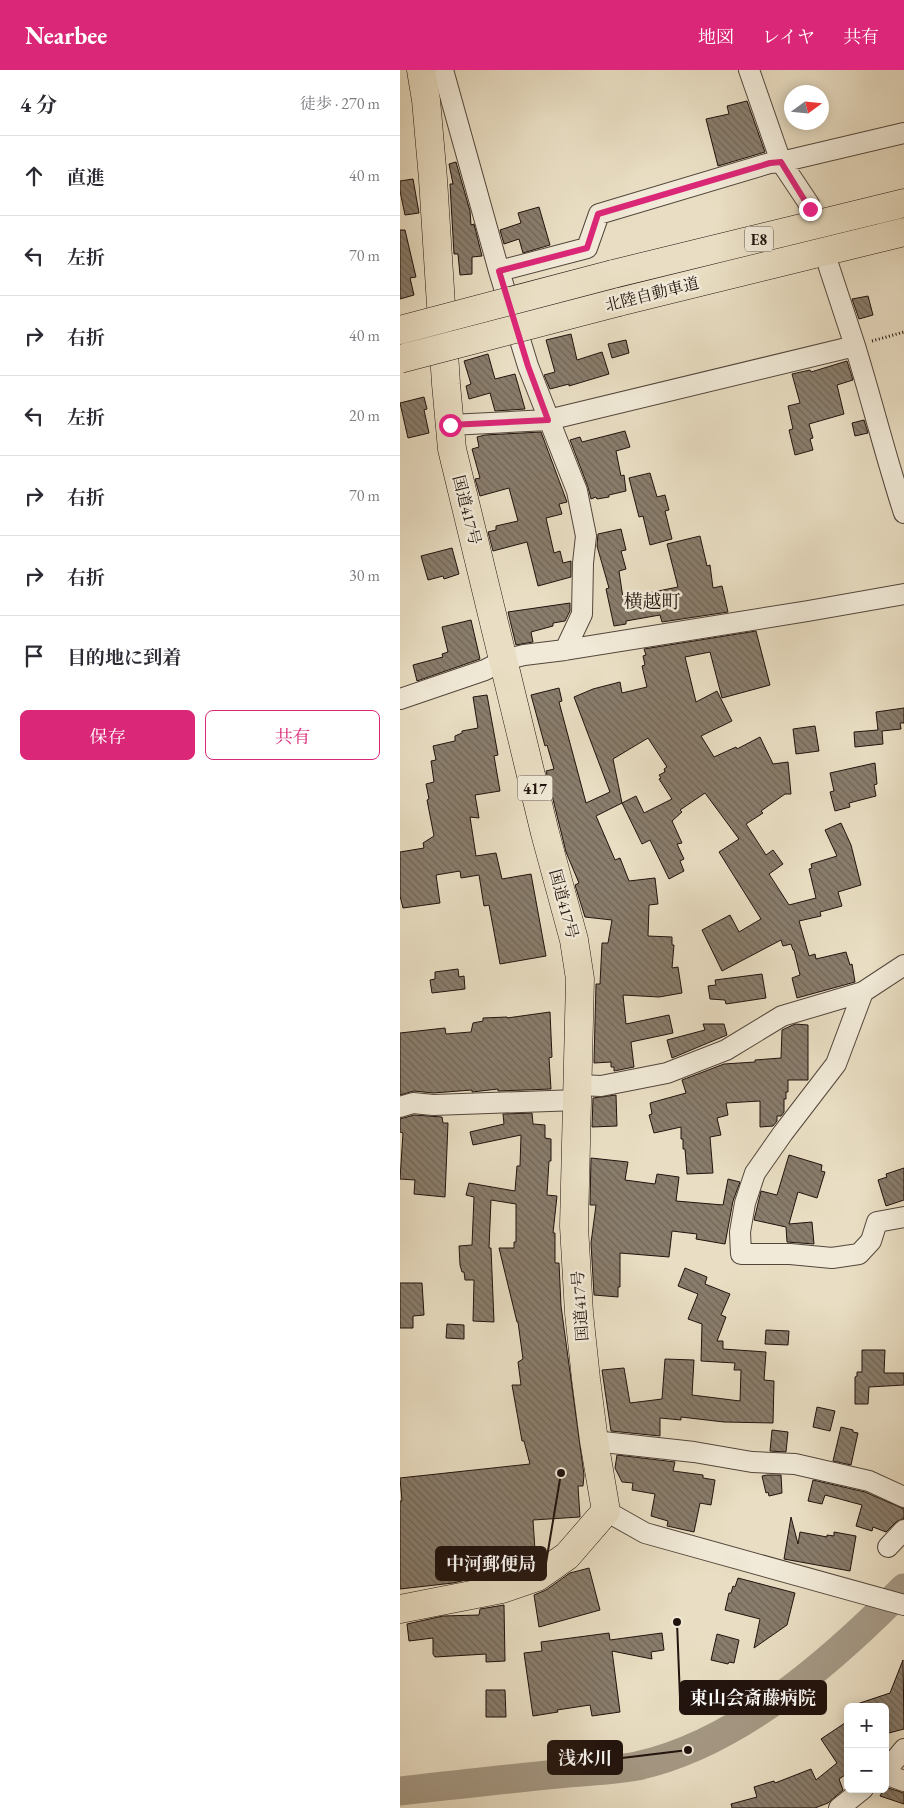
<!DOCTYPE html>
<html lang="ja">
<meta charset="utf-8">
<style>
body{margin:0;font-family:"EB Garamond","Noto Serif JP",serif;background:#f2f2f3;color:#2b2b33}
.controls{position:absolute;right:15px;bottom:15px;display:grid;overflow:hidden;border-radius:8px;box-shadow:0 2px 12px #0003}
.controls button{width:45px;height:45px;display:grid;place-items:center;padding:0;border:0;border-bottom:1px solid #e1e1e2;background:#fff;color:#2b2b33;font:25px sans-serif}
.compass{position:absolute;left:384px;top:15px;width:45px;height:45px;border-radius:50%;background:#fff;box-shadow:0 2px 12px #0003;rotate:75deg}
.stop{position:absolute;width:15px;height:15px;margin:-11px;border:4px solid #db2777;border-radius:50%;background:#fff}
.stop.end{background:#db2777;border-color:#fff;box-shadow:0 1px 5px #0008}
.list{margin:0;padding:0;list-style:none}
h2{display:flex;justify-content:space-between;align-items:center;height:65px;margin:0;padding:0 20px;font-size:21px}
h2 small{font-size:16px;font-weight:400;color:#7c7c81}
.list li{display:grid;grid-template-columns:32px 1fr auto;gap:15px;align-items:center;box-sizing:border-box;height:80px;padding:0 20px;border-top:1px solid #e1e1e2}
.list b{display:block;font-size:19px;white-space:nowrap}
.list em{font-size:16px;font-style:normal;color:#7c7c81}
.actions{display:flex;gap:10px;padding:15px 20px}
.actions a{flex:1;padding:11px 0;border:1px solid #db2777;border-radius:8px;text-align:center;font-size:18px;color:#db2777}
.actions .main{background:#db2777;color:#fff}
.icon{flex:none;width:28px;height:28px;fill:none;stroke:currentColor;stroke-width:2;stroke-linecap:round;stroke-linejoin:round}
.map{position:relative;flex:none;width:504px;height:1738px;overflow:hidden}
header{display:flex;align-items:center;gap:30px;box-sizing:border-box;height:70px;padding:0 25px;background:#db2777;color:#fff}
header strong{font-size:24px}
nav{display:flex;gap:28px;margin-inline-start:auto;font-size:18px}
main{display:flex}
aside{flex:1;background:#fff}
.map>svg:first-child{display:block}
</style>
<header>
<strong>Nearbee</strong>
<nav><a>地図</a><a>レイヤ</a><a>共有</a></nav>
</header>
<main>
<aside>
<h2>4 分<small>徒歩 · 270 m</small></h2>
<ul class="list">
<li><svg class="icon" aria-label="ahead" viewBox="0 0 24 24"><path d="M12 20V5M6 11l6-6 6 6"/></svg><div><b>直進</b></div><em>40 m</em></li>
<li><svg class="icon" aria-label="left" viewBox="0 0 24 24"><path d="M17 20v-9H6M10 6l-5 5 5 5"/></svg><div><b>左折</b></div><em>70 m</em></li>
<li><svg class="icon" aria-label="right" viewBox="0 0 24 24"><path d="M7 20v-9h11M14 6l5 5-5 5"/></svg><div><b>右折</b></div><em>40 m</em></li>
<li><svg class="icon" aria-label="left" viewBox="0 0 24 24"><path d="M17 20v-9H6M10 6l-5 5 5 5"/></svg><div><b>左折</b></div><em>20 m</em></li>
<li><svg class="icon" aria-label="right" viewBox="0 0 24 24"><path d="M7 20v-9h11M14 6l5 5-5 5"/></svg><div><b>右折</b></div><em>70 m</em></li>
<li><svg class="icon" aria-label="right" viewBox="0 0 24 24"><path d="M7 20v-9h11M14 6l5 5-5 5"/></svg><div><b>右折</b></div><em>30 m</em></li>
<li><svg class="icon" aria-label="arrive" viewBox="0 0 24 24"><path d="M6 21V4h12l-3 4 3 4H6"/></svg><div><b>目的地に到着</b></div></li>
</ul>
<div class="actions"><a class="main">保存</a><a>共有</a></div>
</aside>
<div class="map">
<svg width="504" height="1738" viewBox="0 0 504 1738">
<defs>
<pattern id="building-back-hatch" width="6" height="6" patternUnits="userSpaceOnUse" patternTransform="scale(1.25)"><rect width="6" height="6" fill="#897d6c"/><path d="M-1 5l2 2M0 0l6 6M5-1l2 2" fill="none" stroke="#706557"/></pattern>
</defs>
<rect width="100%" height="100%" fill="#e9dec3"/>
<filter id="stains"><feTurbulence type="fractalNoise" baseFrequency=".004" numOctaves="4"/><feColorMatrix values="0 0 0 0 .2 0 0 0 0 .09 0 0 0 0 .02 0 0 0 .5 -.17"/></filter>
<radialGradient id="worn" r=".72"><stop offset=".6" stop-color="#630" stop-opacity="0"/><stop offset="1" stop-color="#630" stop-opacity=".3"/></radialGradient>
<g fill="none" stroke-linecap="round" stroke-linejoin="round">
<path stroke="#a59985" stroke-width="29" d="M0 1721C53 1715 105 1709 158 1704 184 1701 211 1701 237 1696 338 1674 433 1590 504 1518"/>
</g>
<path fill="url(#building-back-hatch)" stroke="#21130e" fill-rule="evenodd" d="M347 31 365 82 318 96 306 49 329 44 327 36Z
M56 92 70 141 71 155 74 154 82 186 72 187V204L60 205 58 184H54L50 114H53L49 94Z
M13 109 19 143 5 145 0 121V111Z
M139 137 150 175 123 183 119 169 104 174 100 160 121 153 118 143Z
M0 160H5L16 207 10 208 14 225 0 229Z
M468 226 473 245 459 249 452 229Z
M171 264 177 290 202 282 209 304 169 316V314L150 319 144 305 155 302 146 270Z
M226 270 229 283 212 288 208 274Z
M88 284 95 309 115 304 125 339 95 341 90 323 69 329 66 316 71 314 64 291Z
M447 291 453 310 437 315 444 344 409 354 413 368 410 369 413 380 395 385 389 360 393 359 388 336 400 333 392 304 410 300 411 302Z
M24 327 27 339 24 340 29 363 8 368 0 333Z
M464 350 468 363 455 366 452 353Z
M225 361 230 377 216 381 221 406 224 405 226 421 209 425V427L197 429 196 427 191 429 188 417 170 370 180 367 182 372Z
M141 362 167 432 159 434 162 444 146 448 154 483 160 481 163 493 171 491V507L138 516 127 472 93 481 88 462 96 460V456L118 451 109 418 80 426 75 409 80 408 72 379 79 377 77 367 85 365Z
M250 403 257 427 265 425 269 440 265 441 272 469 250 475 243 446 239 447 229 408Z
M221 459 226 480 221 481 226 499 219 501 223 528 278 517 267 474 300 466 307 496 310 495 313 518 322 516 328 542 262 552 260 545 226 551V554L214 556 206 519 209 518 197 476 198 464Z
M52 478 59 504 44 509 43 506 28 510 21 486Z
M170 533V541L165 551 153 553V556L131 562 133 572 116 575 108 542Z
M71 550 80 589 17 611 13 595 43 587 42 584 48 582 42 557Z
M356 561 370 615 322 628 310 582 285 587 296 632 317 621 332 651 301 666 314 687 336 677 337 679 360 667 373 694 388 692 391 724H385L361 741 363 743 346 754 366 785 373 780 383 794 369 804 389 835 416 828 409 799 412 798 411 794 437 786 425 760 441 753 451 775 461 815 438 822 442 836 420 842 421 846 399 851 409 886 415 884 416 889 446 882 450 895 452 894 455 912 397 928 392 908 400 905 394 880H393L391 874 383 876 381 870 322 901 302 860 330 845 339 862 361 849 319 782 339 769 305 723 280 740 282 742 272 751 282 773 277 774 284 789 280 791 284 801 269 809 250 770 242 774 222 733 196 746 215 790 220 788 229 811 255 808 258 834 249 835 248 866 272 867V875H274L272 898 278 897 282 923 259 927 223 925 226 954 269 945 273 963 231 972 234 997 214 1001V997H211V992L194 993V991L196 914H200L202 873H208L212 850 185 847 175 815 179 813 166 782 146 701 154 699 147 675 145 676 131 625 159 618 162 631 159 632 186 733 210 722 174 627 193 619 220 612 222 623 247 617 242 596 245 595 243 586 246 585 244 579ZM248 668 267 697 264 699 265 702 259 705 261 708 259 709 272 729 244 743 236 726 222 733 213 689Z
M87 625 98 685 94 686 100 721 75 725 79 748 70 747 76 786 96 783 102 809 131 804 146 886 100 894 89 835 84 836 79 805 61 808 60 801 36 805 40 833 3 838 0 826V782L24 778 23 773 34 766 27 730 29 729 26 714 34 712 31 691 36 690 33 676 55 671V666L62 663V661L78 658 73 627Z
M504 638V653H500L501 659 482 661 483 674 455 677 454 662 478 660 476 642Z
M415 656 419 681 396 684 393 659Z
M475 693 477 714 474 715 476 726 449 733 450 737 435 741 430 722 434 721 430 703Z
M58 899 59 907 64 906 65 919 32 923 30 910 35 909V902Z
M362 904 366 928 326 934 325 930 310 929 308 916 316 915 315 910Z
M150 942 152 987 149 988 151 1019 98 1021V1019L72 1022V1020L33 1023 14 1021 0 1025V963L45 958 46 964 71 962 73 953 83 951V948L107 947V948Z
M303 954H324L327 965 272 988 267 970 305 960Z
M395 954 408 955V1010H388V1022H386V1029H384V1042L381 1046H377V1051L373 1056 360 1057V1031L326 1033 328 1045 317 1048 321 1065 310 1067 313 1103 287 1104 285 1079H283V1069H281V1057L254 1063 249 1045 252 1044 250 1033 286 1023 282 1010 324 994 355 992V990L381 988 382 960Z
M216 1025 217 1056 192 1057 193 1028Z
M132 1043 133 1054 145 1055V1068L151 1069V1091H149L147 1125 157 1126 153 1163H155V1193H159L161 1236 184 1405 183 1416H178L180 1447 133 1450 135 1480H133V1482L104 1486 106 1498 97 1503 53 1513 0 1519V1431H2L0 1408 130 1394 124 1371H122L112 1315H121L118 1292 123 1289 118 1252H117L99 1178H114V1172H116V1134L91 1130 89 1178H91L94 1252 73 1251 74 1210H65L64 1202H62L60 1195 59 1176 72 1175 74 1127 66 1125 69 1113 115 1121 117 1096H120L121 1065 73 1075 70 1062 104 1054 103 1044Z
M14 1045 42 1047 43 1053H48L45 1127 14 1124 15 1110 0 1109 3 1063 0 1062V1049Z
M389 1085 422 1095 421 1101 425 1102 417 1128 398 1122 389 1154 412 1152 414 1174 387 1172 386 1157 354 1150 361 1121 377 1125Z
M191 1088 228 1092 225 1110 255 1114 257 1104 279 1107 276 1131 323 1135 328 1109 340 1112 333 1131 325 1174 296 1169 297 1164 272 1161 269 1187 220 1183V1217H218V1227L194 1225 191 1173 196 1135H190Z
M504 1098V1130L486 1136 478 1110 487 1107 486 1104Z
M285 1198 307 1207 305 1214 330 1224 321 1245 326 1247 317 1271H323V1279L366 1282 364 1310 374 1311 373 1353 324 1352 281 1347V1350L260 1348V1366L211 1361 202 1300 224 1298 230 1333 262 1329 265 1289 294 1290 292 1325 340 1331 341 1300H334L335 1293 301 1291 302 1254 288 1249 298 1224 278 1216Z
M0 1213H22L24 1245 13 1246V1258H0Z
M47 1254 64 1255V1269L46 1268Z
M366 1260 389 1261 388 1275 365 1274Z
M462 1280H485L484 1303H504V1315L469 1317 468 1334H455V1307L457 1306V1302H462Z
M417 1337 435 1341 430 1361 413 1357Z
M441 1357 453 1360V1362L458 1363 451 1395 433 1391Z
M372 1360 388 1362 386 1382 370 1381Z
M217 1385 275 1392 273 1401 303 1405V1408L315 1410 311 1435 300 1433 294 1462 267 1456 268 1451 251 1446 255 1424 232 1420 233 1413 222 1412 215 1398Z
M367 1405H381L382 1423 369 1426 368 1422 366 1423 362 1406Z
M413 1410 465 1422 504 1439V1448L496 1452 486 1462 473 1457 472 1461 456 1456 462 1435 425 1425 422 1434 408 1431Z
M391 1447 398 1474 400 1462 427 1467V1465L434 1466V1462L456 1466 450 1501 384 1489Z
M189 1498 200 1540 139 1557 134 1525 146 1520 170 1503Z
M338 1508 395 1523 387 1555 354 1578 360 1549 325 1540 329 1523H331L333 1516 335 1517Z
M104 1535 105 1591 86 1592V1584L35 1587 33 1584V1568L9 1571 7 1554 43 1546 79 1545 80 1539Z
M209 1563 210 1570 262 1563 264 1580 251 1582 252 1589 212 1581 220 1642 192 1646 190 1635 157 1640 158 1642 133 1646 124 1583 142 1581 141 1572Z
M317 1564 339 1570 334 1593 329 1592 328 1594 311 1590Z
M503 1590 504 1659 485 1664V1637H457V1634L490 1623Z
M86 1620H105L106 1647H86Z
M448 1651V1709L445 1705 439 1709 443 1720 428 1733 415 1738H332L331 1734 357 1727 354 1717 374 1711 375 1713 411 1699 416 1710 437 1693 421 1669Z
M485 1717 504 1723V1734L480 1726Z"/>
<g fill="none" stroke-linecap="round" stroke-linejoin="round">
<defs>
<path id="minor" d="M43 0 99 201 128 296 177 421 186 466 183 493 182 544 165 580
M349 0 381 92 409 134 410 139
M429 197 455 276
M99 201 187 178 199 144 370 93 381 92 504 63
M50 355 148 350 455 276C472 331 486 388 504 443
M0 629 85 600 104 590 124 585 165 580 408 541 504 524
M463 922 436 994 383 1063 355 1103 345 1133 340 1162 341 1184H390L432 1188 459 1184 471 1171 477 1152 504 1147
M179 1015 201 1016 267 1003 326 980 382 946 463 922 504 895
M0 1037 13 1033 33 1035 178 1030
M194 1371 294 1382 352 1392 395 1394 469 1411 504 1427
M206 1441 245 1463 504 1535
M488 1477 504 1460
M485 1702 504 1679
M485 1704 504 1711
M439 1738 463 1719"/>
<path id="highway" d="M213 204 504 133
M219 232 504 162
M0 1539 102 1519 137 1507 167 1486 206 1441 194 1371 186 1309 179 1243 174 1156 180 909 174 870 145 763 52 379 46 314 33 109 26 30 21 0"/>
</defs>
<use href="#minor" stroke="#53463b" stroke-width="22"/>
<use href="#highway" stroke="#21130e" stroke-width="29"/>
<path stroke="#21130e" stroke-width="3" stroke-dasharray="1 2.5" stroke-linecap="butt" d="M472 271 504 262"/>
<use href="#minor" stroke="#f1ead8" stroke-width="20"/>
<use href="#highway" stroke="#e9dec3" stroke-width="28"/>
<defs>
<path id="highway-bridge" d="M0 260 213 204
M0 289 219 232"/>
</defs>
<use href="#highway-bridge" stroke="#21130e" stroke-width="29" stroke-linecap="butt"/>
<use href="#highway-bridge" stroke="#e9dec3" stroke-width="28"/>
</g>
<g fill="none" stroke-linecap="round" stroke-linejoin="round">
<path stroke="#db2777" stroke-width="6" d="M50 355 148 350 128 296 99 201 187 178 198 144 370 93 381 92 410 139"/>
</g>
<g text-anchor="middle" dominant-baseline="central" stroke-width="5" stroke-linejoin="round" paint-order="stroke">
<g fill="#f1ead8" stroke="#5f544b" stroke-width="1">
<rect x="345" y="156.5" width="28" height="25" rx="4"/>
<rect x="117.5" y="705.5" width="35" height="25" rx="4"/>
</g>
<g font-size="15" font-weight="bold" fill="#21130e">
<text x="359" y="169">E8</text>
<text x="135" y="718">417</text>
</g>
<g font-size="16" fill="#21130e" stroke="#f1ead8">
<text transform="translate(252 224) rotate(-14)">北陸自動車道</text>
<text transform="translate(67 440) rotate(76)">国道417号</text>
<text transform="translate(164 834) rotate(75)">国道417号</text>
<text transform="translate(180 1236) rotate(-94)">国道417号</text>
</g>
<g font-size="19" fill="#21130e" stroke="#f1ead8">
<text x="252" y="531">横越町</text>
</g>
</g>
<path fill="none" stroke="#21130e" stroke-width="2" d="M161 1403L146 1493M277 1552L280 1628M288 1680L222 1688"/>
<g fill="#21130e" stroke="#f1ead8" stroke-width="2">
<circle cx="161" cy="1403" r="5"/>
<circle cx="277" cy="1552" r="5"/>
<circle cx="288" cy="1680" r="5"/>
</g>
<g fill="#21130e" stroke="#21130e" stroke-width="2">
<rect x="36" y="1477" width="110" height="33" rx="5"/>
<rect x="280" y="1611" width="146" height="33" rx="5"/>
<rect x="148" y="1671" width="74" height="33" rx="5"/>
</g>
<g font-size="18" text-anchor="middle" font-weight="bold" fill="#fff">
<text x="91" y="1500">中河郵便局</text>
<text x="353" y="1634">東山会斎藤病院</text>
<text x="185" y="1694">浅水川</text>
</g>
<rect width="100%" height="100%" filter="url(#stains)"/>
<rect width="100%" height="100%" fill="url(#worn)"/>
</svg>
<div class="controls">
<button>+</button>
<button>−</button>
</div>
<svg class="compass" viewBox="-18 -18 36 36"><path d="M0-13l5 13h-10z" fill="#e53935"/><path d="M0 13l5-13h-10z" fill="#7c7c81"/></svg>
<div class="stop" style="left:50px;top:355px"></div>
<div class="stop end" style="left:410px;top:139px"></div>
</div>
</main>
